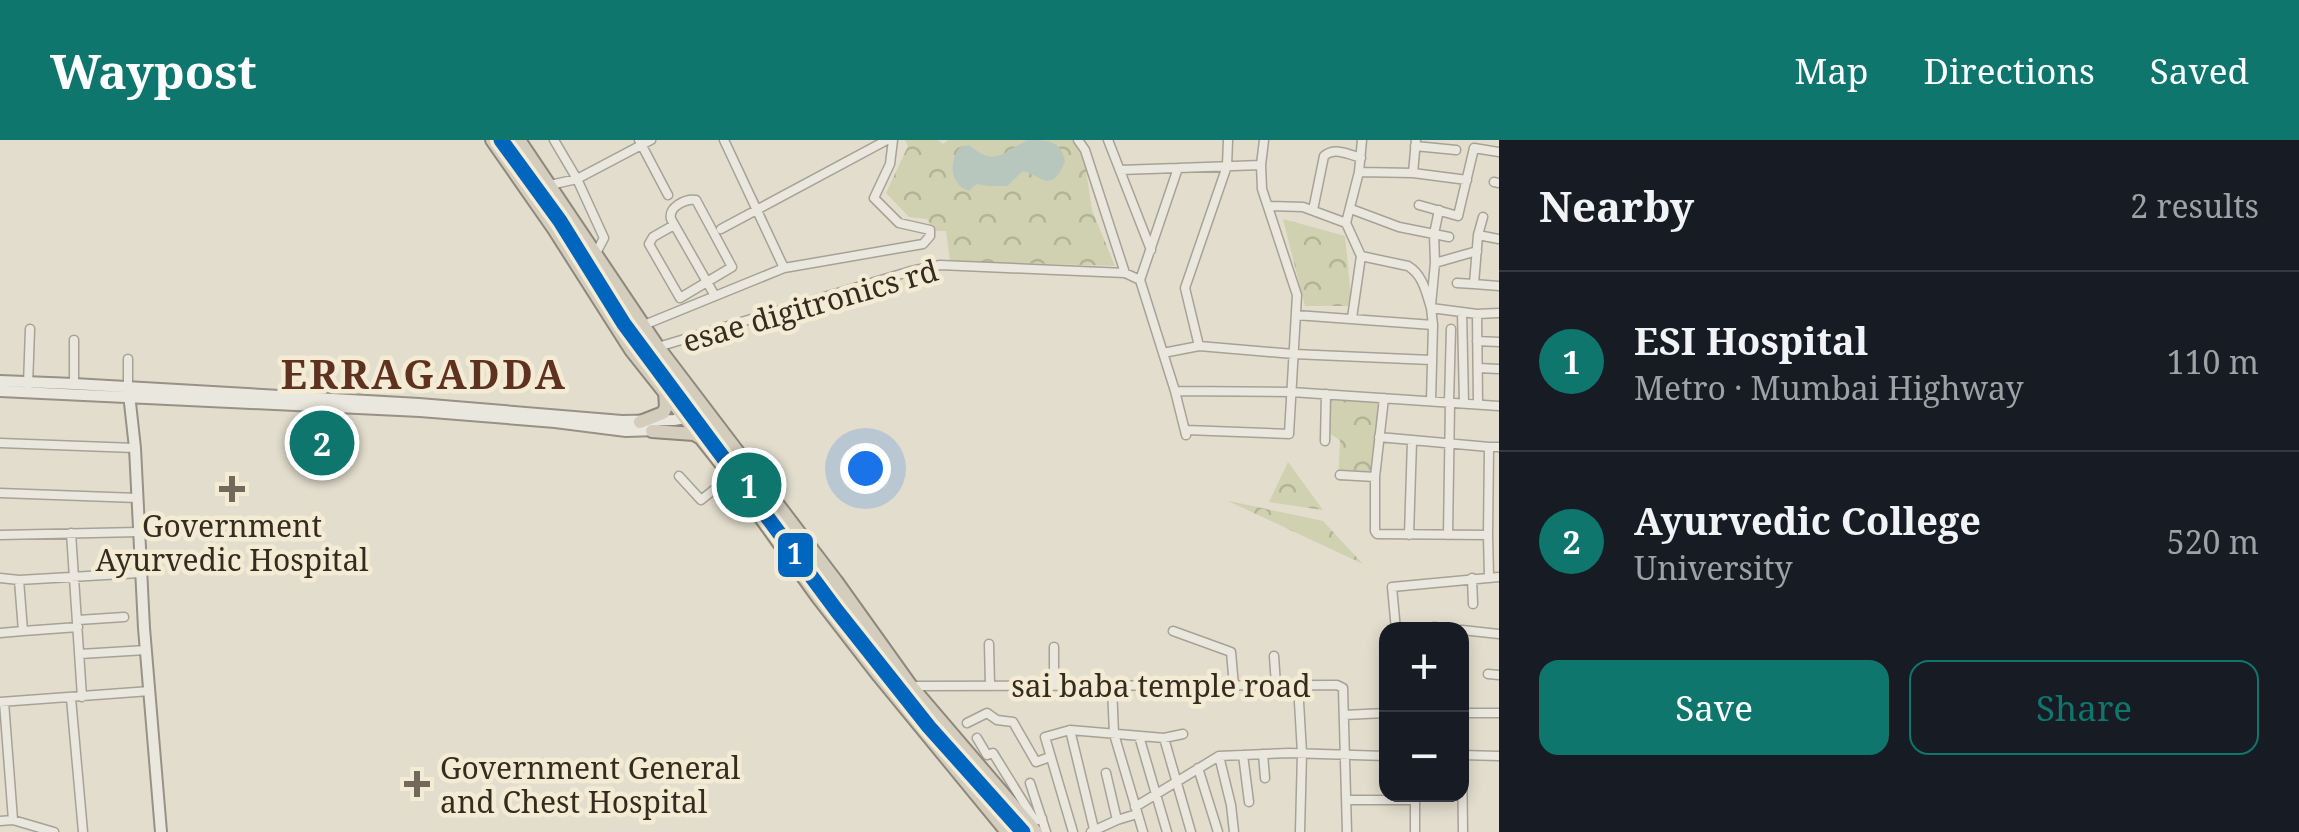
<!DOCTYPE html>
<meta charset="utf-8">
<style>
body{margin:0;font-family:"Noto Serif",serif;background:#242831;color:#f1f3f6}
.controls{position:absolute;right:30px;bottom:30px;display:grid;overflow:hidden;border-radius:20px;box-shadow:0 5px 15px #0003}
.controls button{width:90px;height:90px;display:grid;place-items:center;padding:0;border:0;border-bottom:2px solid #363941;background:#171b24;color:#f1f3f6;font:50px sans-serif}
.you{position:absolute;left:865px;top:328px;width:35px;height:35px;margin:-25px;border:8px solid #fff;border-radius:50%;background:#1a73e8;box-shadow:0 0 0 15px #1a73e833}
.badge{display:grid;place-items:center;width:65px;height:65px;border-radius:50%;background:#0f766e;color:#fff;font-size:32px;font-weight:700}
.pin{position:absolute;translate:-50% -50%;border:5px solid #fff;box-shadow:0 2px 10px #0006}
.list{margin:0;padding:0;list-style:none}
h2{display:flex;justify-content:space-between;align-items:center;height:130px;margin:0;padding:0 40px;font-size:42px}
h2 small{font-size:32px;font-weight:400;color:#9ea1a6}
.list li{display:grid;grid-template-columns:65px 1fr auto;gap:30px;align-items:center;box-sizing:border-box;height:180px;padding:0 40px;border-top:2px solid #363941}
.list b{display:block;font-size:38px;white-space:nowrap}
.list p{margin:0;font-size:32px;white-space:nowrap;color:#9ea1a6}
.list em{font-size:32px;font-style:normal;color:#9ea1a6}
.actions{display:flex;gap:20px;padding:30px 40px}
.actions a{flex:1;padding:22px 0;border:2px solid #0f766e;border-radius:20px;text-align:center;font-size:35px;color:#0f766e}
.actions .main{background:#0f766e;color:#fff}
.map{position:relative;flex:none;width:1499px;height:692px;overflow:hidden}
header{display:flex;align-items:center;gap:60px;box-sizing:border-box;height:140px;padding:0 50px;background:#0f766e;color:#fff}
header strong{font-size:48px}
nav{display:flex;gap:55px;margin-inline-start:auto;font-size:35px}
main{display:flex}
aside{flex:1;background:#171b24}
.map>svg:first-child{display:block}
</style>
<header>
<strong>Waypost</strong>
<nav><a>Map</a><a>Directions</a><a>Saved</a></nav>
</header>
<main>
<div class="map">
<svg width="1499" height="692" viewBox="0 0 1499 692">
<defs>
<pattern id="park-crowns" width="20" height="18" patternUnits="userSpaceOnUse" patternTransform="scale(2.5)"><rect width="20" height="18" fill="#cfd1b0"/><path d="M2 6a3 3 0 1 1 6 0M12 15a3 3 0 1 1 6 0" fill="none" stroke="#b2b497"/></pattern>
</defs>
<rect width="100%" height="100%" fill="#e2ddcd"/>
<path fill="url(#park-crowns)" d="M905 0H938L943 4 948 0H1076L1083 11 1092 70 1115 126 950 121 946 91H933L927 79 909 77 886 53 908 6Z
M1283 79 1345 96 1352 166H1305Z
M1331 260 1384 263 1375 340 1338 341 1340 300 1327 292Z
M1288 322 1323 370 1269 362Z
M1229 361 1323 381 1363 424 1228 361Z"/>
<path fill="#b8c7be" d="M1028 0C1049 0 1060 0 1065 21 1052 54 1043 37 1023 31L1007 46H988L977 44 969 51C949 44 949 22 960 7L969 5C996 28 1002 12 1028 0Z"/>
<g fill="none" stroke-linecap="round" stroke-linejoin="round">
<defs>
<path id="street" d="M554 0 577 39 604 98 596 113
M639 0 668 55
M724 0 784 128
M1078 0 1085 10 1125 133
M1108 0 1151 110
M1362 0 1359 32 1346 83 1361 116 1408 126C1423 135 1426 152 1431 168
M1415 6 1456 10
M1120 30 1178 28
M1359 32 1413 33 1416 0
M1413 33 1467 40
M1494 42 1499 43
M550 45 577 39 651 0
M1419 65 1458 76 1474 8 1499 12
M1269 66 1303 67 1346 83
M1351 69 1399 87 1449 97
M1313 70 1324 16C1335 7 1348 14 1361 18
M1483 77 1478 95 1474 144 1499 146
M674 85 653 97 649 104 680 158 732 127 696 60C686 58 668 67 671 79L715 156
M721 89 887 0
M1478 95 1499 99
M1435 123 1434 94 1439 70
M1457 143 1474 144
M1431 165 1435 123 1477 111
M1462 172 1464 263
M1477 174 1478 264
M1296 175 1433 185 1431 261
M1352 178 1361 116
M644 185 784 128 923 104 930 96V90L899 83 874 58 890 24 893 0
M1433 185 1431 168 1477 174 1499 173
M74 200V245
M1477 201 1499 202
M1199 206 1185 148 1227 26 1228 0
M658 207 911 131 940 125 1125 133 1140 140
M1163 213 1199 206 1294 214 1431 220
M128 219V248
M1478 228 1499 229
M28 245 30 189
M1175 251 1291 252 1499 266
M1384 258 1375 337V391L1377 394 1488 395 1489 438
M1449 262 1451 189
M1186 290 1289 294 1297 155 1262 49 1261 25 1264 0
M1186 295 1175 251 1140 140 1178 28 1261 25
M1379 297 1489 307
M1325 301 1326 254
M0 303 135 308
M1340 335 1375 337
M679 336 701 360 731 336
M0 353 138 358
M71 393 82 557
M0 395 139 392
M1409 395 1412 301
M1448 395 1450 263
M1488 395 1489 307H1499
M0 438 19 440 140 433
M1472 438 1473 464
M19 440 23 491 78 487
M78 480 124 477
M1434 487 1458 490
M1396 490 1392 447 1499 437
M1462 490 1499 494
M1173 491 1231 512 1234 546
M0 493 23 491
M989 504 990 545
M1054 507V545
M80 514 146 510
M1274 516 1276 545
M1488 534 1499 535
M1298 545 1302 613 1300 692
M911 546 1337 545 1343 548 1347 692
M1112 547 1114 594 1143 692
M71 558 83 692
M0 562 150 551
M4 562 13 680
M1462 573H1499
M1344 575 1386 573
M967 583 987 573 997 580 1013 582 1036 622 1050 617
M1070 590 1094 689
M1139 596 1167 692
M977 598 987 615 993 613 1035 681 1042 678
M1164 598 1191 692
M1263 614 1265 638
M1243 615 1249 662
M1462 615 1463 692
M1462 615 1499 616
M1219 616 1231 665 1234 692
M1198 628 1218 692
M1106 633 1117 680
M1030 643 1046 692
M1347 660H1415
M1135 667 1219 616 1289 613 1386 616
M0 681 13 680 54 692
M1073 692 1045 597 1070 590 1164 598 1183 594
M1091 692 1117 680 1137 674
M1415 692V659"/>
<path id="secondary" d="M0 241 74 244 419 264 622 281 674 280 685 278
M0 251 420 271 555 282 626 291 657 290
M129 254 135 308 144 488 161 692"/>
<path id="highway" d="M492 0 554 89 631 210 731 336 817 456 879 536 1007 692
M519 0 658 207 836 441 911 546 1036 692
M640 282 663 273 666 267 665 251
M652 291 694 294 701 298"/>
</defs>
<use href="#street" stroke="#a7a296" stroke-width="11"/>
<use href="#secondary" stroke="#979186" stroke-width="14"/>
<use href="#highway" stroke="#8d877d" stroke-width="16"/>
<use href="#street" stroke="#eae7de" stroke-width="8"/>
<use href="#secondary" stroke="#eae7de" stroke-width="10"/>
<use href="#highway" stroke="#d4cdbe" stroke-width="12"/>
<defs>
<path id="metro-1" d="M501 0 560 81 624 184 837 471 929 587 1023 692"/>
</defs>
<use href="#metro-1" stroke="#f3ebd3" stroke-width="22"/>
<use href="#metro-1" stroke="#0065bd" stroke-width="15"/>
</g>
<g fill="#72695c" stroke="#f3ebd3" stroke-width="4">
<path d="M227 334h10v10h10v10h-10v10h-10v-10h-10v-10h10z"/>
<path d="M412 629h10v10h10v10h-10v10h-10v-10h-10v-10h10z"/>
</g>
<g text-anchor="middle" dominant-baseline="central" stroke-width="9" stroke-linejoin="round" paint-order="stroke">
<g font-size="30" fill="#352b1f" stroke="#f3ebd3">
<text transform="translate(810 165) rotate(-16)">esae digitronics rd</text>
<text x="1161" y="545">sai baba temple road</text>
</g>
<g font-size="30" fill="#352b1f" stroke="#f3ebd3">
<text x="232" y="385">Government<tspan x="232" dy="34">Ayurvedic Hospital</tspan></text>
<text x="440" y="627" text-anchor="start">Government General<tspan x="440" dy="34">and Chest Hospital</tspan></text>
</g>
<g font-size="40" font-weight="bold" letter-spacing="2.5" fill="#5f3121" stroke="#f3ebd3">
<text x="424" y="233">ERRAGADDA</text>
</g>
</g>
<rect stroke="#f3ebd3" stroke-width="4" x="776" y="391" width="39" height="48" rx="10" fill="#0065bd"/>
<g font-size="28" text-anchor="middle" font-weight="bold" fill="#fff">
<text x="795" y="424">1</text>
</g>
</svg>
<div class="controls">
<button>+</button>
<button>−</button>
</div>
<div class="you"></div>
<div class="pin badge" style="left:749px;top:345px">1</div>
<div class="pin badge" style="left:322px;top:303px">2</div>
</div>
<aside>
<h2>Nearby<small>2 results</small></h2>
<ul class="list">
<li><span class="badge">1</span><div><b>ESI Hospital</b><p>Metro · Mumbai Highway</p></div><em>110 m</em></li>
<li><span class="badge">2</span><div><b>Ayurvedic College</b><p>University</p></div><em>520 m</em></li>
</ul>
<div class="actions"><a class="main">Save</a><a>Share</a></div>
</aside>
</main>
